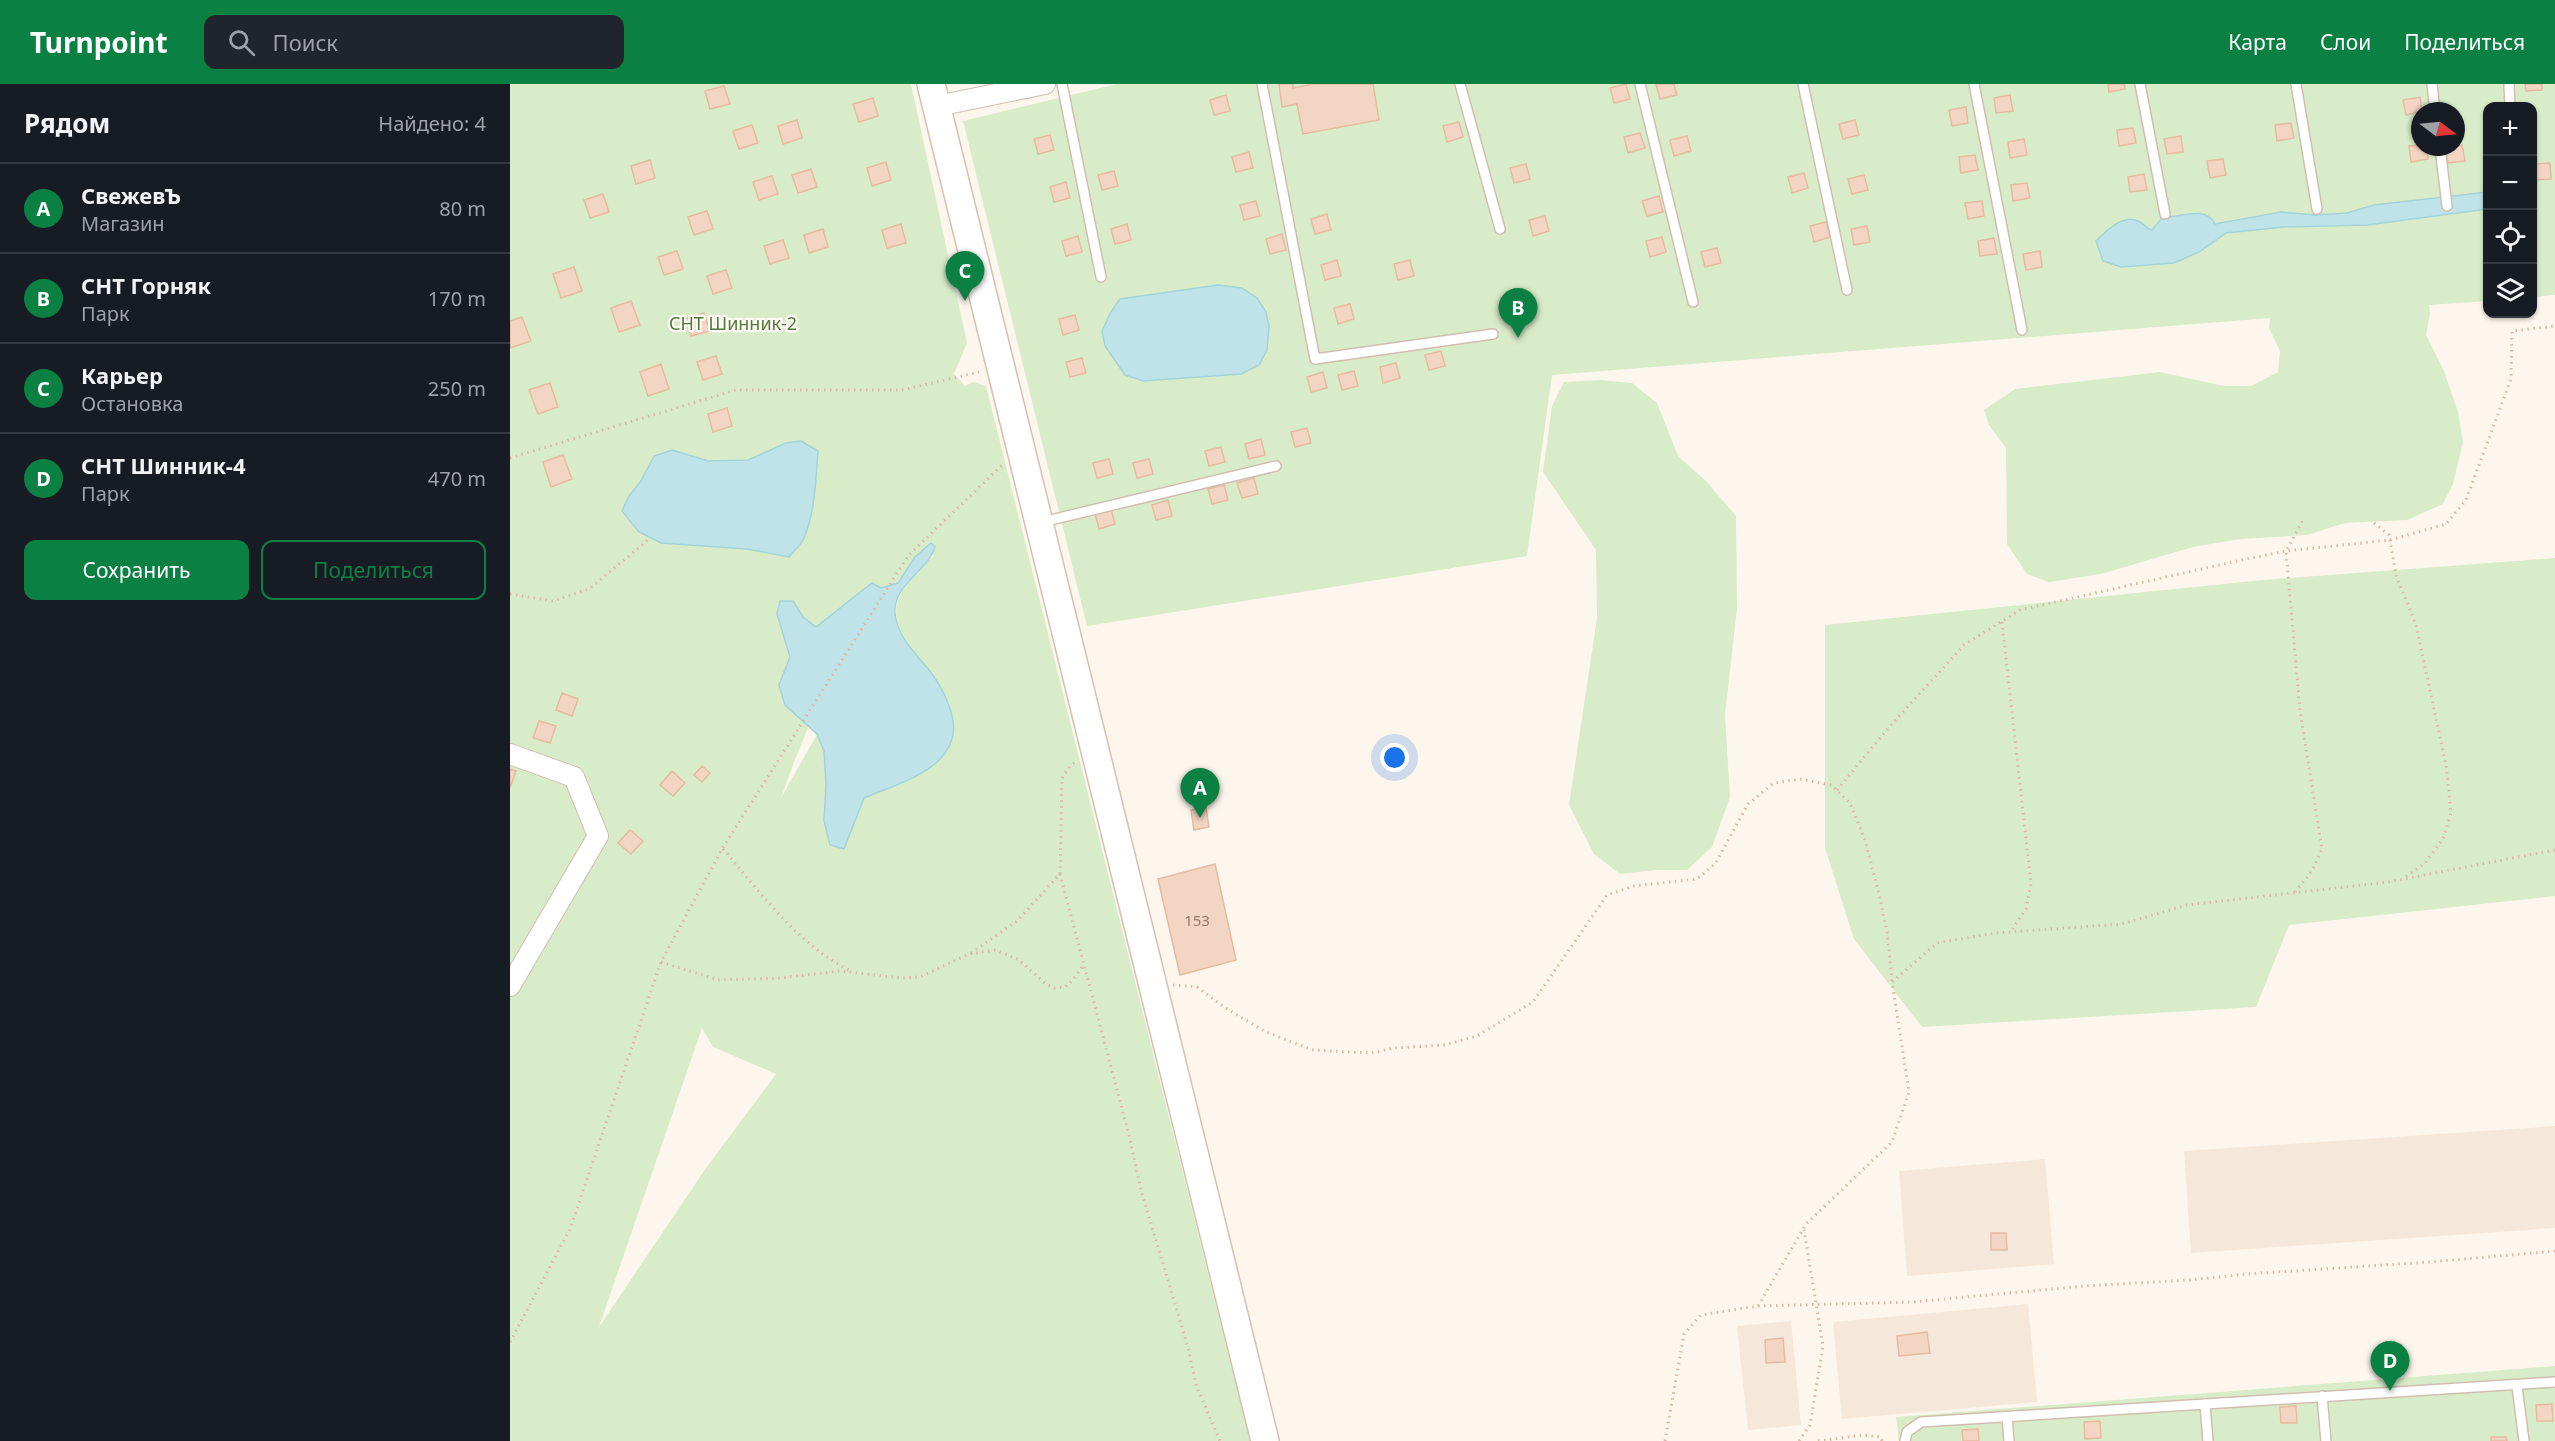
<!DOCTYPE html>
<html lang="ru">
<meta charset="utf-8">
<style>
body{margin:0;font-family:"Noto Sans",sans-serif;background:#20242c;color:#f1f3f6}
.controls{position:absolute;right:18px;top:18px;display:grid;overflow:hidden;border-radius:12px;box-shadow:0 2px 4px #0004}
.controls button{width:54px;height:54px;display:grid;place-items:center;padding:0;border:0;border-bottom:2px solid #363941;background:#171b24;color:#f1f3f6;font:30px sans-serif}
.compass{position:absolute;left:1901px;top:18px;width:54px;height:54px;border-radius:50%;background:#171b24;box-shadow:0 2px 4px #0004;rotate:106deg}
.you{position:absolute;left:885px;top:674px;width:21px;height:21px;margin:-15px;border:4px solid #fff;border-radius:50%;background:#1a73e8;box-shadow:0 0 0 9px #1a73e833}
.badge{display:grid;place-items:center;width:39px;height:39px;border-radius:50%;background:#0b8043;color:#fff;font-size:20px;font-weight:700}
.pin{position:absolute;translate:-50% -50px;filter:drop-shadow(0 2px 3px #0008)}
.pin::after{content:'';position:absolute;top:32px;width:21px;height:18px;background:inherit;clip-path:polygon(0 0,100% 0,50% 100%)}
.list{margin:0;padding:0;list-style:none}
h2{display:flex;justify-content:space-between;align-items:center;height:78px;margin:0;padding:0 24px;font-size:26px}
h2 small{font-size:20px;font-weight:400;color:#9ea1a6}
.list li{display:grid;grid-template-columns:39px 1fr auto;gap:18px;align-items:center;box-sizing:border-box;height:90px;padding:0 24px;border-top:2px solid #363941}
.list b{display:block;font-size:22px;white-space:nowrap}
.list p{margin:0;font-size:20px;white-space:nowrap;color:#9ea1a6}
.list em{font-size:20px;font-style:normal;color:#9ea1a6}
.actions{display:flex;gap:12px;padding:18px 24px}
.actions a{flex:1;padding:14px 0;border:2px solid #0b8043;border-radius:12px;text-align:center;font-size:21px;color:#0b8043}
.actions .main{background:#0b8043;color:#fff}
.icon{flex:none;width:33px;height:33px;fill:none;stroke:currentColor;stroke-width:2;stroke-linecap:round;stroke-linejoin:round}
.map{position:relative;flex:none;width:2045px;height:1357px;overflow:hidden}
header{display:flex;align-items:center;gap:36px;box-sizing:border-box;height:84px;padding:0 30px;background:#0b8043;color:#fff}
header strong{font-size:28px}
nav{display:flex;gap:33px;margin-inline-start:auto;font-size:21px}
.search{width:420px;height:54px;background:#20242c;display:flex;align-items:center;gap:15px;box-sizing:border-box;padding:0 21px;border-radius:12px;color:#9ea1a6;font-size:22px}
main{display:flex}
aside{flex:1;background:#171b24}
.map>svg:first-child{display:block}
</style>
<header>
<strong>Turnpoint</strong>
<div class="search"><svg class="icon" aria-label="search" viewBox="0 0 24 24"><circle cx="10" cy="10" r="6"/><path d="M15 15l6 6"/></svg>Поиск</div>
<nav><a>Карта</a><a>Слои</a><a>Поделиться</a></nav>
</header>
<main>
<aside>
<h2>Рядом<small>Найдено: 4</small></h2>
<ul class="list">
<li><span class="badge">A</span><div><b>СвежевЪ</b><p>Магазин</p></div><em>80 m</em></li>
<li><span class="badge">B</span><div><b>СНТ Горняк</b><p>Парк</p></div><em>170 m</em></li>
<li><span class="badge">C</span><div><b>Карьер</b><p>Остановка</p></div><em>250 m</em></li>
<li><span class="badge">D</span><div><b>СНТ Шинник-4</b><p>Парк</p></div><em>470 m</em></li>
</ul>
<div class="actions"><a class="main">Сохранить</a><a>Поделиться</a></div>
</aside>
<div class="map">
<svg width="2045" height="1357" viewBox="0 0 2045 1357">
<rect width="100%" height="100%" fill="#fdf6ec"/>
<path fill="#f5e8da" d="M2045 1042V1144L1681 1169 1674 1067Z
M1535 1075 1544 1180 1397 1192 1389 1087Z
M1518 1220 1527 1318 1332 1335 1323 1238Z
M1281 1237 1291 1341 1238 1346 1227 1242Z"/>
<path fill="#d8ecc9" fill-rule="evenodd" d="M0 0H401L457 259 444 290 455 302 463 298 476 302 740 1357H0ZM421 460 423 472C399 498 374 515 393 552 399 563 404 570 413 578L428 678 403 694 354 714 334 765 320 761 314 737 316 700 314 667 307 650 271 714 284 678 355 505 371 504 388 499 405 473ZM192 944 203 963 266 990 196 1084 89 1243Z
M607 0H2045V211L2023 213 2022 22H1978L1977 217 1919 221 1920 230 1916 251 1934 287 1948 328 1953 358 1943 400 1933 420 1897 436 1835 439 1797 451 1731 455 1683 463 1591 490 1539 498 1517 490 1497 460 1496 364 1479 341 1474 326 1505 305 1650 288 1714 302H1741L1768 288 1770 267 1759 244 1760 234 1042 291 1017 472 577 542 453 37ZM1910 27H1946V63H1910Z
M1089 296 1122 299 1147 319 1168 372 1196 397 1226 432 1227 524 1215 631 1220 713 1202 763 1177 786H1145L1110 790 1084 770 1059 721 1087 534 1086 466 1033 388 1042 322 1054 298Z
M2045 474V812L1779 841 1746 923 1412 943 1344 855 1315 764V541L1752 496Z
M2045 1282V1357H1389L1386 1333Z"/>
<path fill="#bfe3e8" stroke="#a5d3da" stroke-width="1.5" d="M1977 108V125L1857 141 1774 143 1716 149 1689 168 1664 179 1611 183 1593 177 1586 157C1595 148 1614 128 1630 138 1635 141 1635 144 1642 146L1652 134C1669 133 1697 121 1705 140L1771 128 1806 131 1837 129 1864 121Z
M708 201 732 204 747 214 756 228 759 242 757 266 749 281 731 290 633 297 615 291 595 262 592 247 601 228 610 215Z
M291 357 308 367C306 395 305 428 294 454 291 461 284 467 279 473L237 465 151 459 129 448 112 427 119 412 131 397 144 372 162 366 198 377 238 376 276 359Z
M421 459 425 463C418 487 383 500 385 529 387 550 401 565 414 580 428 596 437 612 442 632 454 683 389 699 354 714L334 765 320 761 314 737 316 700 314 667 307 650 275 621 269 601 280 573 267 530 270 517H283L293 533 306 543 362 499 371 504 388 499 405 473Z"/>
<path fill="#f3d5c3" stroke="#e6bba3" stroke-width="1.5" d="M769 0H783V4L803 0H863L869 36 793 50 787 20 772 23Z
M1116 0 1120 15 1104 19 1100 4Z
M1146 0H1164L1167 11 1150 15Z
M1598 0H1614L1615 5 1599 8Z
M2015 0H2032V6L2016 7Z
M214 2 220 20 200 25 195 7Z
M716 11 720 27 704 31 700 16Z
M1500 11 1503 27 1486 29 1484 14Z
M1910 13 1912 27 1896 31 1893 16Z
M363 14 368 32 349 38 343 20Z
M1456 23 1458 39 1442 42 1439 26Z
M287 36 292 54 273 60 268 42Z
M1345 36 1349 51 1333 55 1329 40Z
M949 38 953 53 937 58 933 42Z
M1781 39 1784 54 1767 57 1765 41Z
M242 41 248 59 229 65 223 47Z
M1623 44 1626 59 1609 62 1607 46Z
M1130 49 1135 64 1118 69 1114 53Z
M540 51 544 66 528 70 524 55Z
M1177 52 1181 67 1164 72 1160 56Z
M1671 52 1673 68 1657 70 1654 55Z
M1514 55 1517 71 1500 74 1498 58Z
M1910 61V63H1916L1918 75 1901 78 1899 62Z
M1952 61 1955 77 1938 79 1936 64Z
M739 68 743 84 726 88 722 73Z
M1465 71 1468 86 1451 89 1449 73Z
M1713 75 1716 91 1700 94 1697 77Z
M140 76 145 94 126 100 121 82Z
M376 78 381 96 362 102 357 84Z
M2040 79 2041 95 2024 96 2023 80Z
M1016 80 1020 95 1004 99 1000 84Z
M301 85 307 103 288 109 282 91Z
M604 87 608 102 592 106 588 91Z
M1294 89 1298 104 1282 109 1278 93Z
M1634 90 1637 106 1620 108 1618 93Z
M1354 91 1358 106 1342 110 1338 95Z
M262 92 268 110 249 116 243 98Z
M556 98 560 114 544 118 540 103Z
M1517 99 1520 114 1503 117 1501 101Z
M93 110 99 128 80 134 74 116Z
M1149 112 1153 128 1137 132 1132 117Z
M746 117 750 132 734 136 730 121Z
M1472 117 1474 132 1458 135 1455 119Z
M197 127 203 145 184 151 178 133Z
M817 130 821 146 805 150 801 135Z
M1035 132 1039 147 1023 152 1019 136Z
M1316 138 1320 153 1304 158 1300 142Z
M391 140 396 159 377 164 372 146Z
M617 140 621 156 605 160 601 145Z
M1357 142 1360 158 1344 161 1341 145Z
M313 145 318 163 299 169 294 151Z
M772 150 776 166 760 170 756 155Z
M568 152 572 168 556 172 552 157Z
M1152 153 1156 168 1140 173 1136 157Z
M1484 154 1487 170 1470 172 1468 157Z
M273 156 279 174 260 180 254 162Z
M1207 164 1211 179 1195 183 1191 168Z
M167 167 173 185 154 191 148 173Z
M1530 167 1532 183 1516 186 1513 170Z
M827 176 831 192 815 196 811 181Z
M900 176 904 192 888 196 884 180Z
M64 183 72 207 51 214 43 190Z
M216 186 222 204 203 210 197 192Z
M121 217 130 241 109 248 101 224Z
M840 220 844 235 828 240 824 224Z
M194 229 200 247 181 252 175 235Z
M565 231 569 246 553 251 549 235Z
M12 233 21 257 0 264V237Z
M931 267 935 282 919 286 915 271Z
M206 272 212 290 193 296 187 278Z
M572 274 576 289 560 293 556 278Z
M886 279 890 294 873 299 870 283Z
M151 280 159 305 138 312 130 288Z
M844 287 848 302 832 306 828 291Z
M813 288 817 304 801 308 797 293Z
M40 299 48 323 28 330 19 306Z
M217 324 222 342 203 348 198 330Z
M797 344 801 359 785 363 781 348Z
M751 355 755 371 739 375 735 360Z
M711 363 715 378 699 382 695 367Z
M53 371 62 395 41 403 33 378Z
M599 375 603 390 587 394 583 379Z
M639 375 643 390 627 394 623 379Z
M744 394 748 410 732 414 727 399Z
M714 401 718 416 702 420 698 405Z
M658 416 662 432 646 436 642 421Z
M601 425 605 440 589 445 585 429Z
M52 609 68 615 62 632 46 626Z
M29 637 46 642 40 659 23 654Z
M192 682 200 689 192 698 184 691Z
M0 685 6 687 0 704Z
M162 687 175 699 163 712 150 701Z
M696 723 699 743 684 746 681 726Z
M120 746 133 757 121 770 108 759Z
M705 780 726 876 670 891 648 795Z
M1481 1149H1496L1497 1166H1481Z
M1417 1248 1420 1269 1389 1272 1387 1252Z
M1273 1254 1275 1278 1256 1279 1255 1256Z
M2042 1320 2043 1337H2027L2026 1321Z
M1786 1322 1787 1339H1771L1770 1323Z
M1590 1337 1591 1354 1575 1355 1574 1338Z
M1468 1345 1469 1357H1453L1452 1346Z
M1981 1353H1996L1997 1357H1981Z"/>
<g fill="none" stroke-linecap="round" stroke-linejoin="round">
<defs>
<path id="lane" d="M552 0 591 193
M752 0 805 275 983 250
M950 0 990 145
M1130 0 1183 218
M1293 0 1337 206
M1464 0 1512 246
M1630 0 1655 130
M1786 0 1807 125
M1922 0 1925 27
M1999 0 2000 22
M1930 63 1937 122
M532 438 766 382
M2007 1302 2014 1357
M1812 1312 1816 1357
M1695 1320 1698 1357
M1497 1333 1499 1357
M1395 1357 1397 1348 1411 1338 2045 1298"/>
<path id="street" d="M427 22 535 0
M0 670 64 693 88 752 0 902"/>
<path id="secondary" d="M421 0 755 1357"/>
</defs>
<use href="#lane" stroke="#d1beb0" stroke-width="12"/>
<use href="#street" stroke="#d1beb0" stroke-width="22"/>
<use href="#secondary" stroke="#d6c0b0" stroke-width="30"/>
<path stroke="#d9b8a5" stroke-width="3" stroke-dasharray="1.5 4.5" stroke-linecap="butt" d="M0 374 226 306H392L469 288
M1864 439 1879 451 1886 491 1906 541 1936 681 1941 729 1933 755 1915 779 1894 794
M0 510 43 517 79 505 138 456
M1492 538 1521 800 1516 825 1501 847
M1327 706 1380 642 1454 561 1510 526 1727 477 1776 467 1880 456 1936 440 1956 416 2001 295 2002 247 2045 242
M213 765C251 809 287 860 339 886
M550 790 619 1051 631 1106 679 1267 686 1301 710 1357
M1785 808 1802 787 1812 765 1790 627 1776 467 1794 434
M461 869 507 837 550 790 552 694 560 682 565 678
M151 878 208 896 270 894 330 887 392 894 410 893 459 870 486 866 509 876 536 900 545 904 555 903 563 896 574 880
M663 901 687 903 717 925 756 948 803 966 861 969 884 964 934 961 967 952 1023 918 1097 811 1124 802 1187 795 1205 780 1238 720 1264 699 1290 695 1321 701 1340 719 1355 756 1369 810 1377 848 1382 898
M1248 1222 1402 1218 1575 1202 1679 1196 1737 1190 1920 1178 2045 1167
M0 1258 60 1145 151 878 212 765 398 472 492 381
M1155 1357 1174 1250 1191 1231 1248 1222 1296 1140 1382 1058 1399 1008 1382 898 1427 859 1485 849 1612 840 1677 821 1878 798 2045 766
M1289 1357 1300 1341 1313 1262 1294 1146
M1308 1357 1353 1351 1371 1353 1372 1357"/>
<use href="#lane" stroke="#fff" stroke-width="9"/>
<use href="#street" stroke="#fff" stroke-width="20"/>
<use href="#secondary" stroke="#fff" stroke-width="27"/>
</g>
<g text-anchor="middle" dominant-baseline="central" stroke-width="4.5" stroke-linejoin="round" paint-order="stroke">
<g font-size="15" fill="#987a6a">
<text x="687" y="836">153</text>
</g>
<g font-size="18" fill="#537a41" stroke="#fffaf3">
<text x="223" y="239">СНТ Шинник-2</text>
</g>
</g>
</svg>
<div class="controls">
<button>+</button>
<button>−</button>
<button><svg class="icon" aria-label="locate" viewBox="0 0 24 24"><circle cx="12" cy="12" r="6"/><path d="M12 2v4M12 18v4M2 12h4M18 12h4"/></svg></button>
<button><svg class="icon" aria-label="layers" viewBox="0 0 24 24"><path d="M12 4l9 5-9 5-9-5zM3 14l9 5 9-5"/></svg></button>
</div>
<svg class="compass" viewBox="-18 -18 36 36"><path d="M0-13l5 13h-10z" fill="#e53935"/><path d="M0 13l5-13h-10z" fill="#9ea1a6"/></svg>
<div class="you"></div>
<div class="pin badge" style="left:690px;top:734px">A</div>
<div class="pin badge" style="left:1008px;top:254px">B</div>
<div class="pin badge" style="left:455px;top:217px">C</div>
<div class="pin badge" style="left:1880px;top:1307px">D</div>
</div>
</main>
